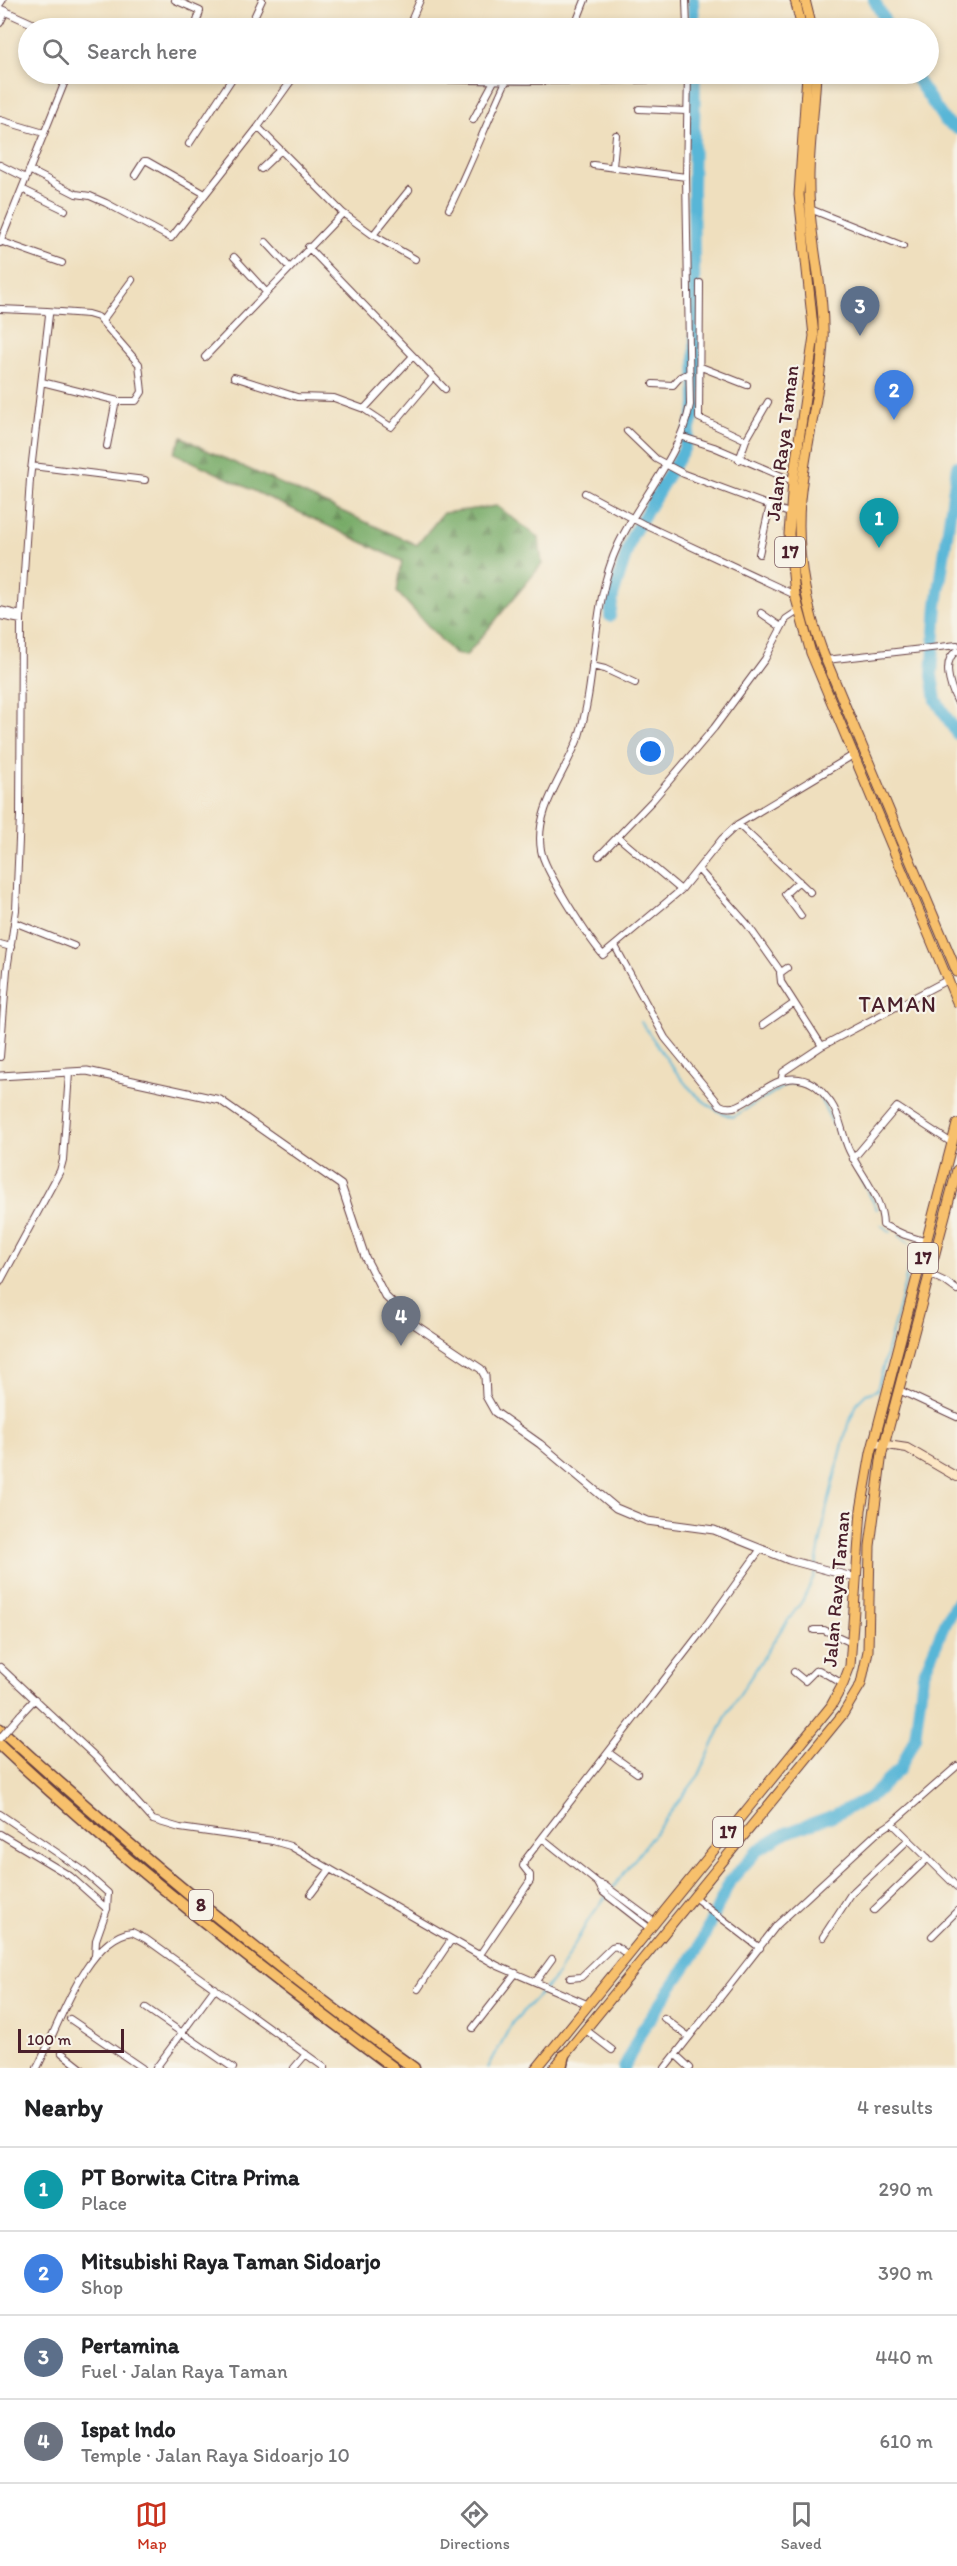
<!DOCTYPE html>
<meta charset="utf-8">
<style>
body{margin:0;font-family:Itim,sans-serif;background:#f2f2f2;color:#202124}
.scale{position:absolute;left:18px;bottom:15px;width:106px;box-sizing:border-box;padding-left:6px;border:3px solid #4a1f2b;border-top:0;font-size:16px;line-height:21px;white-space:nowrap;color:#4a1f2b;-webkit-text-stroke:4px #f7f3e8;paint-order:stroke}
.you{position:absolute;left:651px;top:752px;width:21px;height:21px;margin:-15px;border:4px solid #fff;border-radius:50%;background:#1a73e8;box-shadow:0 0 0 9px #1a73e833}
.badge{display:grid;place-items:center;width:39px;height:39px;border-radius:50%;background:#c8321e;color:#fff;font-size:20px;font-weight:700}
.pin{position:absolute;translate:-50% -50px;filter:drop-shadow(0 2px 3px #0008)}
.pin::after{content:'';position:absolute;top:32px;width:21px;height:18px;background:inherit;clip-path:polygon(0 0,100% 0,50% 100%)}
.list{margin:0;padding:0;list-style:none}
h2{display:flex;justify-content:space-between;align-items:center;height:78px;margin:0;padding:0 24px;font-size:26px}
h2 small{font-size:20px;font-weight:400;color:#757577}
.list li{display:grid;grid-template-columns:39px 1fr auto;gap:18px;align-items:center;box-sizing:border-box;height:84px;padding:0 24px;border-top:2px solid #e0e0e0}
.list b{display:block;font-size:22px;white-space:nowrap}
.list p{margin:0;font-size:20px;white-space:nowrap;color:#757577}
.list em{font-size:20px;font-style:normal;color:#757577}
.icon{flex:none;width:33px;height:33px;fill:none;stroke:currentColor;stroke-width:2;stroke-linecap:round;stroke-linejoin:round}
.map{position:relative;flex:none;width:957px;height:2068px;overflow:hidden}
.search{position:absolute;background:#fff;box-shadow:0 3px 9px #0003;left:18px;right:18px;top:18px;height:66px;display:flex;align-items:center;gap:15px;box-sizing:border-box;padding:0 21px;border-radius:33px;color:#757577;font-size:22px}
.sheet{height:414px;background:#fff}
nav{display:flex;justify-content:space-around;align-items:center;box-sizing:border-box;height:84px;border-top:2px solid #e0e0e0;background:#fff;font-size:16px;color:#757577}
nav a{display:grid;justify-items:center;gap:3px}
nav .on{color:#c8321e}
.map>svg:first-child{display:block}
</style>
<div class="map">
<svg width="957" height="2068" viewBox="0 0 957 2068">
<defs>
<pattern id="forest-firs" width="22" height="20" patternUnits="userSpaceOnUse" patternTransform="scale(1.5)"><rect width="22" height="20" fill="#76aa66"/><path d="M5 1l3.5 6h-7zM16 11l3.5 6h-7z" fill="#638a54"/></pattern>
</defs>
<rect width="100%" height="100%" fill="#f7f3e8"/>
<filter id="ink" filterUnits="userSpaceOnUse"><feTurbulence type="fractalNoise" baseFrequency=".0167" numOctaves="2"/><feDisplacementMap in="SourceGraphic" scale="12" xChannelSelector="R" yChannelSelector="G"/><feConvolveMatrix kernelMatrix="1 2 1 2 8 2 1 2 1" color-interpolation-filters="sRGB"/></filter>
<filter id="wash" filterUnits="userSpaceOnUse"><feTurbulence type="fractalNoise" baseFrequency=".008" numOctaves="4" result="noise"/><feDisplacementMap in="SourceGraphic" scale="24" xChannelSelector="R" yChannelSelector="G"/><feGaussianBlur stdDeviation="1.35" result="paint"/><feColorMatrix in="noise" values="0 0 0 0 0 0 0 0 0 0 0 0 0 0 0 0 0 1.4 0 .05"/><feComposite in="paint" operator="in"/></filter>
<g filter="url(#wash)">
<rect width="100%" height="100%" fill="#efdfbe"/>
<path fill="url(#forest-firs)" stroke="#606448" stroke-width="1.5" d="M182 437 204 449 417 545 443 513 497 506 539 538 542 564 466 656 454 654 397 592 402 561 174 453Z"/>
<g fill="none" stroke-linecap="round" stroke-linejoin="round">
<path stroke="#59b6d7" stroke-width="2" d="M641 1022C667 1057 690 1104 733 1117L789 1083 804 1084 816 1090 845 1148
M852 1161 877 1209
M881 1225 891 1232
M612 1889 699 1775 727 1714 781 1630 803 1600 814 1577 826 1511 848 1424 858 1402 866 1394 877 1390 914 1247 899 1235
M488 2068 512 2023 556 1977 589 1919 607 1895"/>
<path stroke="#59b6d7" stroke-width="12" d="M693 0 694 28
M874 0 889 28
M913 74 945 121 957 129
M957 466 937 605 932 675 936 700 957 734
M610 616 613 596 632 536 684 449 696 407 693 189 695 74
M624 2068 642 2030 698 1949 730 1881 758 1850 786 1833 832 1816 869 1798 900 1769 915 1737 923 1675 946 1621 957 1602"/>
</g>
</g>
<g filter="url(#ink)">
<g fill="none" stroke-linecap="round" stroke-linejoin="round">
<defs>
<path id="minor" d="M175 0 200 11 195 28
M686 0 687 28
M0 23 6 11
M249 28 262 0
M408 28 420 0
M574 28 585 0
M643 28 644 23
M688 74 686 177 690 405C680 457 640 498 618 545 591 603 598 675 579 736 566 773 534 809 541 850 544 870 589 939 603 955L681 890 722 839 738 824 855 754
M639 109 686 111
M0 120 44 133
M473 120 495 79
M258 127 343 213 373 235 415 259
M189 144 235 74
M0 165 26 178
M593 165 686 177
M613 167 616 135
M261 169 281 150
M29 170 76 194 90 196 106 203 171 238 258 127 296 74
M135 175 144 161H147L205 194
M22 189 65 210
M449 209C470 166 487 122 507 79
M810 209 903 246
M373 235 409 190
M0 241 62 263
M266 242 289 267
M0 243 68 74
M308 247 445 389
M234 257 266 292
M700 283 699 418 746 440
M0 309 47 311 49 315 30 479 21 620 20 816 16 910 7 970 0 1057
M47 311 88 314 98 317 139 364 142 392 136 401H118L115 405 107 446
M102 321 132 280
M205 357 343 213
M701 367 747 385
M234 377 297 397 334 398 364 409 391 427 433 377
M42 382 118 401
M653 384 673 385 680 377 690 373
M364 409 413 356
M627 431 656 459 684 474 789 513
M680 436 714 447 793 481
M739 460 746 440 768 402
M32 466 145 480
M585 493 643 524 795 595
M759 554 770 505
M0 610 21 615
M761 613 781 627
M0 616 21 620
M957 651C941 660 950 687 957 701
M826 660 957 645
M592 666 605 669 635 683
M738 824 810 892
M618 837 681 890
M599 856 652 801 714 728 765 659 786 619 798 611
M699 870 747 924 781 972
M799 881 785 894 801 916
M14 922 74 946
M0 944 11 947
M615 946 665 1038 720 1105C744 1118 765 1074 799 1079 814 1081 822 1091 831 1103 841 1117 842 1135 849 1150 860 1174 883 1198 883 1225L905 1235 927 1242
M787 968 780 973 781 982 822 1046
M763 1025 793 1004
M782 1078 783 1072 822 1046 949 979
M853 1159 897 1107 952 1143
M929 1274 946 1282 957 1290
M0 1282 60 1171 63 1160 69 1073
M899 1390 957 1417
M814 1630H824L852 1643
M0 1667 99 1760 153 1820 180 1828 273 1841 290 1846 498 1966 589 2005
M794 1672 805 1681 815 1671 819 1670 843 1684
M20 1715 35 1699
M609 1753 637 1773
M0 1814 81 1869 108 1893 107 1909 96 1940 95 1956
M892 1823 957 1887
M0 1834 70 1876 107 1909
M542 1838 598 1883 604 1885 654 1922
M598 1883 603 1892 649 1928
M311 1894 330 1869
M694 1897 760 1948
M874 1910 928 1858
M932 1936 957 1911
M823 1937 851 1894 908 1840
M479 1956 530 1881V1875L523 1866 525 1860 701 1632 760 1550
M570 1978 581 1977 612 1947 616 1946 628 1955
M536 1981 552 1959
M418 1989 451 1940
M146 2008 233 2068
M664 2018 689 2037
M70 2019 142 2068
M473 2028 516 1973
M586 2030 612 2050
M62 2053 81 2068
M676 2055 690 2068
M37 2068C57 2031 85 1938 132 1932L146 1939 325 2068
M156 2068 215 1988
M294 2068 306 2054
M665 2068 777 1925 877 1833 892 1823 957 1766"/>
<path id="tertiary" d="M0 3 2 0
M0 9 42 28
M323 74C472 82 620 83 768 74
M0 1076 87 1071 220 1100 341 1185 365 1257 385 1296 414 1324 481 1369 485 1376 486 1396 495 1412 540 1444 616 1508 647 1521 714 1530 789 1560 856 1578"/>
<path id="secondary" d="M874 1443 907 1448 957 1477"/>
<path id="trunk" d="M795 0 802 28
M805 0 812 28
M807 74 799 195 814 336 793 481 789 534 795 595 811 653 957 1002
M816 74C814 119 806 164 810 210 813 254 825 298 823 342 820 395 805 447 800 500 796 552 805 604 823 653L957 972
M537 2068 831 1706 843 1684 850 1666 861 1510 871 1453 957 1124
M554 2068 843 1714 861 1684 868 1651 870 1546 882 1453 957 1170"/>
<path id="motorway" d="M0 1729C132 1850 269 1964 414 2068
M0 1745C124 1862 257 1967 394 2068
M561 2068 564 2055"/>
</defs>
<use href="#minor" stroke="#633c41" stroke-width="8"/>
<use href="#tertiary" stroke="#633c41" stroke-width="9"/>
<use href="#secondary" stroke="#633c41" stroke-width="10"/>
<use href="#trunk" stroke="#633c41" stroke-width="11"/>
<use href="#motorway" stroke="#633c41" stroke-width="13"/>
<use href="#minor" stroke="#fff" stroke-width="6"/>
<use href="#tertiary" stroke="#fff" stroke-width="7"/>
<use href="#secondary" stroke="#fce6c4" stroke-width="8"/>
<use href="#trunk" stroke="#f7c06c" stroke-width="9"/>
<use href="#motorway" stroke="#f7c06c" stroke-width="10"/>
<defs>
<path id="minor-bridge" d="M0 1738 20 1715"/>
</defs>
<use href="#minor-bridge" stroke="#633c41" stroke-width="8" stroke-linecap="butt"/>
<use href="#minor-bridge" stroke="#fff" stroke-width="6"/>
</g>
</g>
<g text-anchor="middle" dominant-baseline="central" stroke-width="4.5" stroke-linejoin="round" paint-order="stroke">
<g fill="#f7f3e8" stroke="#7e5f64" stroke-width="1.5">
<rect x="775" y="537" width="30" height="30" rx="4.5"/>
<rect x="908" y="1243" width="30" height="30" rx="4.5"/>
<rect x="713" y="1817" width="30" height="30" rx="4.5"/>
<rect x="189" y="1890" width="24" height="30" rx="4.5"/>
</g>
<g font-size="18" font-weight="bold" fill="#4a1f2b">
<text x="790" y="552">17</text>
<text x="923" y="1258">17</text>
<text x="728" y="1832">17</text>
<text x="201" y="1905">8</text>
</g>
<g font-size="20" fill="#4a1f2b" stroke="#f7f3e8">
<text transform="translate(782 443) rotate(-83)">Jalan Raya Taman</text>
<text transform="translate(836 1589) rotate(-85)">Jalan Raya Taman</text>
</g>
<g font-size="22" letter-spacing="1.5" fill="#4a1f2b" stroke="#f7f3e8">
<text x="898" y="1004">TAMAN</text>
</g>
</g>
</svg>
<div class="scale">100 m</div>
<div class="you"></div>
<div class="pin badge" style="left:879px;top:548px;background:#0f9aa8">1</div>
<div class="pin badge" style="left:894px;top:420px;background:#3f7fe0">2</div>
<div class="pin badge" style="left:860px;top:336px;background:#5c6f8a">3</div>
<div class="pin badge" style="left:401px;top:1346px;background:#6b7280">4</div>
<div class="search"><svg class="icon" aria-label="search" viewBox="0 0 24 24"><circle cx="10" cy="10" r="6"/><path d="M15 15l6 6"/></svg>Search here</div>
</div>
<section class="sheet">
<h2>Nearby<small>4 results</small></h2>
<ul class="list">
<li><span class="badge" style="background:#0f9aa8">1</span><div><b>PT Borwita Citra Prima</b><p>Place</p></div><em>290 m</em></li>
<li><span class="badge" style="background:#3f7fe0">2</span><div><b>Mitsubishi Raya Taman Sidoarjo</b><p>Shop</p></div><em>390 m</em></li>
<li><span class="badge" style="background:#5c6f8a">3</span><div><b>Pertamina</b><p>Fuel · Jalan Raya Taman</p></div><em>440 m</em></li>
<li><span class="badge" style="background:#6b7280">4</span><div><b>Ispat Indo</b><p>Temple · Jalan Raya Sidoarjo 10</p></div><em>610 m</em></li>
</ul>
</section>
<nav>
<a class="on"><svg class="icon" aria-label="map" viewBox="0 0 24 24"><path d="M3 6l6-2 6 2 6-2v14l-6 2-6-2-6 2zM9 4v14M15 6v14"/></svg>Map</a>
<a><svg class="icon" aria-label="directions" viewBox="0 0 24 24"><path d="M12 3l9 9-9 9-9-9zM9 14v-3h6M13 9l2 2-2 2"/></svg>Directions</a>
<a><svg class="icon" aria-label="saved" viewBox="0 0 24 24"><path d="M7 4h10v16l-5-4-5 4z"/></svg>Saved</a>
</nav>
